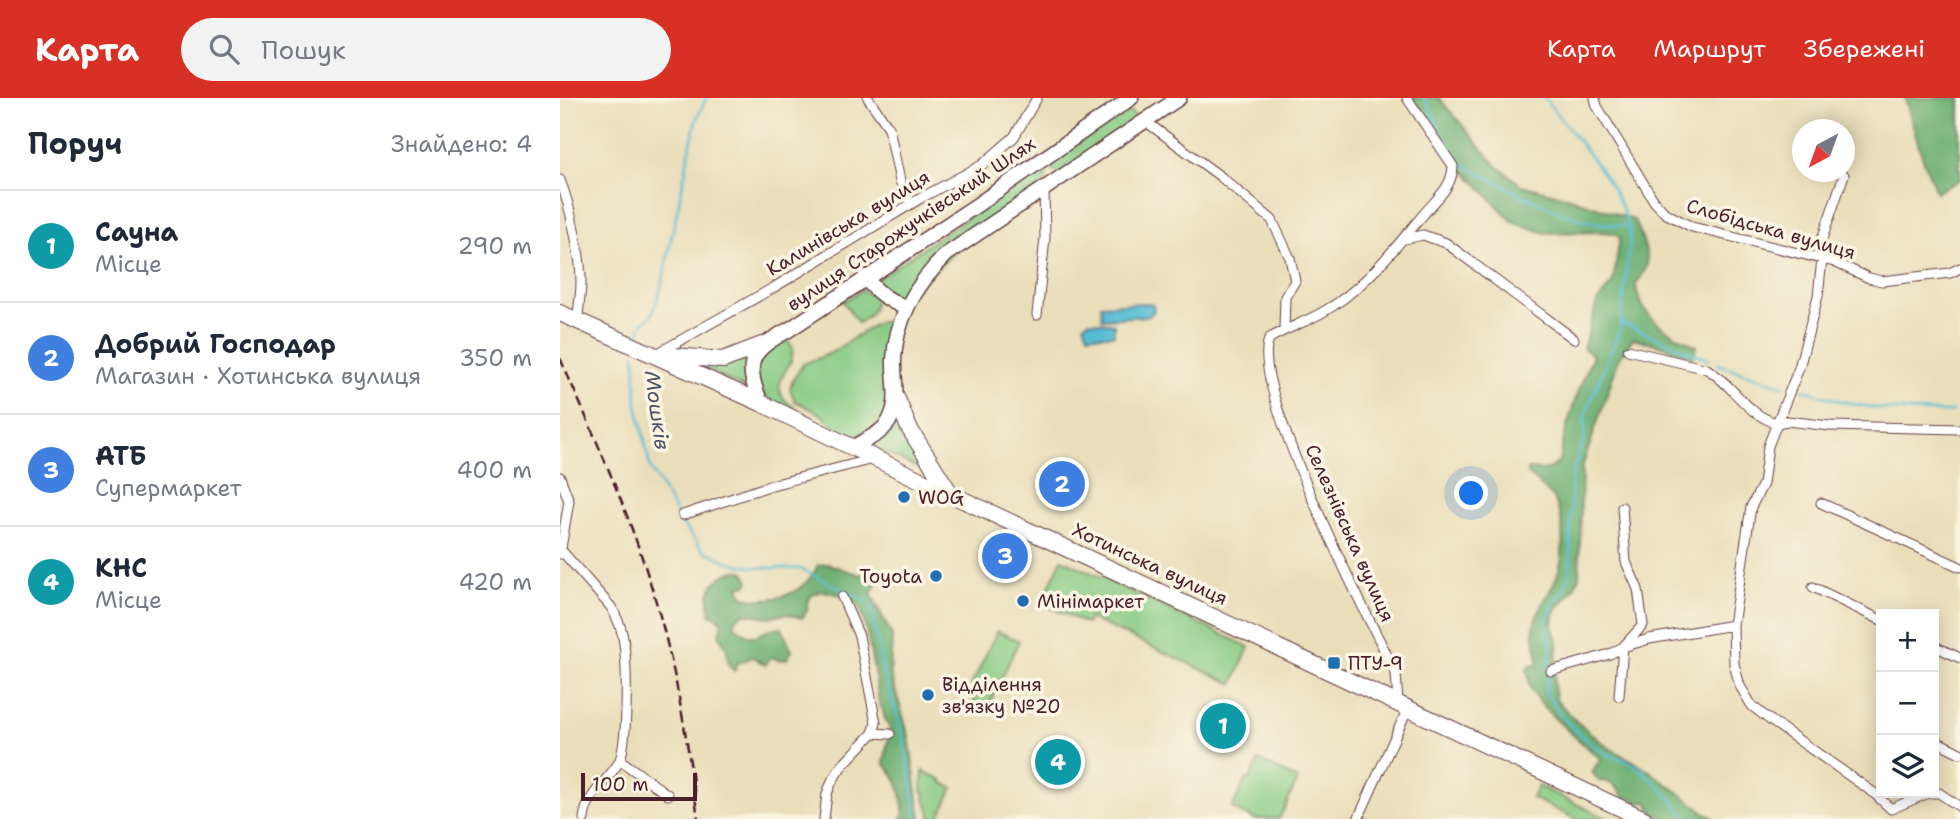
<!DOCTYPE html>
<html lang="uk">
<meta charset="utf-8">
<style>
body{margin:0;font-family:"Shantell Sans",sans-serif;background:#f2f2f3;color:#1f2937}
.controls{position:absolute;right:21px;bottom:21px;display:grid;overflow:hidden;border-radius:0px;box-shadow:0 4px 18px #0003}
.controls button{width:63px;height:63px;display:grid;place-items:center;padding:0;border:0;border-bottom:2px solid #e0e1e3;background:#fff;color:#1f2937;font:35px sans-serif}
.compass{position:absolute;left:1232px;top:21px;width:63px;height:63px;border-radius:50%;background:#fff;box-shadow:0 4px 18px #0003;rotate:221deg}
.scale{position:absolute;left:21px;bottom:18px;width:116px;box-sizing:border-box;padding-left:7px;border:4px solid #4a1f2b;border-top:0;font-size:19px;line-height:24px;white-space:nowrap;color:#4a1f2b;-webkit-text-stroke:5px #fcf5e5;paint-order:stroke}
.you{position:absolute;left:912px;top:396px;width:24px;height:24px;margin:-18px;border:5px solid #fff;border-radius:50%;background:#1a73e8;box-shadow:0 0 0 10px #1a73e833}
.badge{display:grid;place-items:center;width:46px;height:46px;border-radius:50%;background:#d93025;color:#fff;font-size:23px;font-weight:700}
.pin{position:absolute;translate:-50% -50%;border:4px solid #fff;box-shadow:0 2px 7px #0006}
.list{margin:0;padding:0;list-style:none}
h2{display:flex;justify-content:space-between;align-items:center;height:91px;margin:0;padding:0 28px;font-size:30px}
h2 small{font-size:23px;font-weight:400;color:#747a83}
.list li{display:grid;grid-template-columns:46px 1fr auto;gap:21px;align-items:center;box-sizing:border-box;height:112px;padding:0 28px;border-top:2px solid #e0e1e3}
.list b{display:block;font-size:26px;white-space:nowrap}
.list p{margin:0;font-size:23px;white-space:nowrap;color:#747a83}
.list em{font-size:23px;font-style:normal;color:#747a83}
.icon{flex:none;width:38px;height:38px;fill:none;stroke:currentColor;stroke-width:2;stroke-linecap:round;stroke-linejoin:round}
.map{position:relative;flex:none;width:1400px;height:721px;overflow:hidden}
header{display:flex;align-items:center;gap:42px;box-sizing:border-box;height:98px;padding:0 35px;background:#d93025;color:#fff}
header strong{font-size:33px}
nav{display:flex;gap:38px;margin-inline-start:auto;font-size:24px}
.search{width:490px;height:63px;background:#f2f2f3;display:flex;align-items:center;gap:18px;box-sizing:border-box;padding:0 24px;border-radius:38px;color:#747a83;font-size:26px}
main{display:flex}
aside{flex:1;background:#fff}
.map>svg:first-child{display:block}
</style>
<header>
<strong>Карта</strong>
<div class="search"><svg class="icon" aria-label="search" viewBox="0 0 24 24"><circle cx="10" cy="10" r="6"/><path d="M15 15l6 6"/></svg>Пошук</div>
<nav><a>Карта</a><a>Маршрут</a><a>Збережені</a></nav>
</header>
<main>
<aside>
<h2>Поруч<small>Знайдено: 4</small></h2>
<ul class="list">
<li><span class="badge" style="background:#0f9aa8">1</span><div><b>Сауна</b><p>Місце</p></div><em>290 m</em></li>
<li><span class="badge" style="background:#3f7fe0">2</span><div><b>Добрий Господар</b><p>Магазин · Хотинська вулиця</p></div><em>350 m</em></li>
<li><span class="badge" style="background:#3f7fe0">3</span><div><b>АТБ</b><p>Супермаркет</p></div><em>400 m</em></li>
<li><span class="badge" style="background:#0f9aa8">4</span><div><b>КНС</b><p>Місце</p></div><em>420 m</em></li>
</ul>
</aside>
<div class="map">
<svg width="1400" height="721" viewBox="0 0 1400 721">
<rect width="100%" height="100%" fill="#fcf5e5"/>
<filter id="ink" filterUnits="userSpaceOnUse"><feTurbulence type="fractalNoise" baseFrequency=".0143" numOctaves="2"/><feDisplacementMap in="SourceGraphic" scale="14" xChannelSelector="R" yChannelSelector="G"/><feConvolveMatrix kernelMatrix="1 2 1 2 8 2 1 2 1" color-interpolation-filters="sRGB"/></filter>
<filter id="wash" filterUnits="userSpaceOnUse"><feTurbulence type="fractalNoise" baseFrequency=".00686" numOctaves="4" result="noise"/><feDisplacementMap in="SourceGraphic" scale="28" xChannelSelector="R" yChannelSelector="G"/><feGaussianBlur stdDeviation="1.57" result="paint"/><feColorMatrix in="noise" values="0 0 0 0 0 0 0 0 0 0 0 0 0 0 0 0 0 1.4 0 .05"/><feComposite in="paint" operator="in"/></filter>
<g filter="url(#wash)">
<rect width="100%" height="100%" fill="#eadeba"/>
<path fill="#87cb84" stroke="#687558" stroke-width="2" d="M568 11 577 20 499 77 492 71 490 64Z
M479 72 486 78 485 86 426 125 344 202 336 200 315 182Z
M302 192 313 198C318 212 309 218 298 225L283 203Z
M332 222 327 246 329 301 326 314 314 330 295 339 287 338 259 315 235 303 230 291 232 284 243 266 269 256 317 225Z
M224 240 232 248C234 260 230 265 224 275 209 300 235 310 253 320L252 323 206 300 197 283 198 266 203 254Z
M191 258 192 294 133 265Z
M337 316 350 347 368 375 308 347Z
M502 461 689 549 673 586 529 520 526 526 481 505Z
M437 533 459 543 427 611 413 605 418 592 411 588Z
M699 662 738 682 719 721H694L672 710 686 681 689 682Z
M363 673 382 682 381 684 393 690 378 721H372L364 697 365 695 362 693Z
M978 688 1048 721H1016L972 700Z"/>
<path fill="#6daf72" stroke="#5c674e" stroke-width="2" d="M852 0H879L936 67 961 87 1007 99 1074 122C1079 131 1089 156 1087 166 1086 173 1080 180 1076 186 1078 220 1111 236 1137 248L1132 260 1106 249 1073 240 1059 261 1022 369 1019 480 1013 492 998 509 994 517 993 527 998 543 994 585 996 602 1016 623 1049 650 1084 669 1154 721H1103L1093 714 1087 704 1077 705 1072 700H1064C1059 690 1051 683 1039 683L1032 674 1041 661C1026 648 974 606 970 588 968 582 970 579 967 572L969 568 978 565C978 552 972 540 974 527 978 509 991 495 997 478 1005 459 1005 415 992 399 986 391 976 383 968 376V371C983 372 990 374 1000 362 1005 324 1019 292 1033 257L1023 250 1038 203 1053 184 1060 140 1056 136 1046 134 984 135 952 123 899 67 866 24Z
M1345 0H1400V82L1376 94 1362 58Z
M268 466 300 477 307 473 314 472 317 475 318 483 311 496 332 538 330 574 349 639 361 721H341L344 717C341 692 341 685 324 665L330 630C323 622 325 613 319 605 318 593 305 517 299 509 294 502 285 498 277 496 264 492 258 491 248 501L247 513 242 520 227 516 208 519 184 515 177 520 174 527C201 552 199 527 222 530L232 553 227 561 219 562 211 559 205 567 193 559 178 565 174 573 169 567 167 552 159 536 162 524 157 519 151 517C150 509 147 500 150 493 155 480 171 471 183 473L189 483 187 487 179 489 183 499C212 506 245 497 258 467Z"/>
<path fill="#56bcd4" stroke="#506e80" stroke-width="2" d="M588 205 593 207 594 213 589 218 542 221 541 207Z
M529 223 554 226V237H528L524 226Z"/>
<g fill="none" stroke-linecap="round" stroke-linejoin="round">
<path stroke="#56bcd4" stroke-width="2.5" d="M864 0 884 40 899 64 961 97 1002 115 1025 123 1069 129
M985 0C1013 40 1066 90 1070 141L1060 232 1025 317 1024 342 1012 376 1010 475 1002 494 995 502 986 523 991 548 986 593C999 619 1021 640 1045 655 1054 660 1066 661 1075 667 1096 683 1111 701 1128 721
M1062 225 1149 262
M78 242 81 227 92 217 101 190 136 22 146 0
M75 255 77 306 90 369 123 427 143 452 169 464 190 469 241 471 307 504
M1157 266 1224 288
M1243 291C1295 311 1337 314 1392 314
M311 507 323 575 338 619 346 653 358 721"/>
</g>
</g>
<g filter="url(#ink)">
<g fill="none" stroke-linecap="round" stroke-linejoin="round">
<defs>
<path id="street" d="M308 0 329 30 340 83 351 106
M1035 0 1037 8 1094 103 1105 115 1132 129 1274 164 1309 180 1322 183 1390 175 1400 170
M585 23 661 79 712 122 730 160 735 183 725 199 724 232
M0 82C10 107 21 157 21 184 21 197 18 210 18 222
M845 141 863 137 886 145 1014 241
M477 217 485 140 484 90
M1068 252 1147 271C1174 287 1186 317 1217 325L1208 348 1203 386 1191 409 1173 527 1174 566 1180 588 1192 608 1210 622 1314 695 1331 711 1368 695H1379L1400 709
M100 254 213 190 361 100 422 67 454 39 477 0
M1217 325 1239 270 1258 198 1262 161 1261 144 1284 77
M1217 325 1227 323 1270 328 1400 331
M0 379 9 403 0 456
M1261 405 1400 469
M123 417 212 387 313 361
M1 452 51 509C56 518 60 525 62 535 68 560 68 638 60 662L108 697
M1253 489 1321 522
M282 499 299 538 316 625 313 635
M1374 548 1400 560
M991 573 1050 556 1063 549 1089 541 1173 527
M1059 598 1063 549 1083 527 1078 491 1066 464 1062 409
M838 605 836 575C811 526 684 280 710 240 727 230 746 224 763 214 804 191 833 152 863 117 877 100 892 90 893 68L847 0
M1374 642 1400 655
M24 721C26 696 49 683 60 662
M264 721 267 696 272 683 281 669 313 635 330 636
M798 721 848 610"/>
<path id="primary" d="M305 179C316 194 328 202 346 210
M201 305C182 262 192 252 230 231L417 107 571 0
M293 350C305 341 319 338 328 325 341 304 333 284 334 261 336 219 357 185 387 156L619 0"/>
<path id="highway" d="M0 215 201 305 337 371 1084 721
M102 257 163 262 202 247
M337 301 349 330 390 395"/>
</defs>
<use href="#street" stroke="#623c40" stroke-width="11"/>
<use href="#primary" stroke="#623c40" stroke-width="17"/>
<use href="#highway" stroke="#623c40" stroke-width="18"/>
<use href="#street" stroke="#fff" stroke-width="9"/>
<use href="#primary" stroke="#fff" stroke-width="14"/>
<use href="#highway" stroke="#fff" stroke-width="16"/>
<path stroke="#4a1f2b" stroke-width="2.5" stroke-dasharray="10 5" stroke-linecap="butt" d="M0 260C34 337 70 416 94 497 116 570 128 645 138 721"/>
</g>
</g>
<g fill="#1f6fb2" stroke="#fcf5e5" stroke-width="2.5">
<circle cx="344" cy="399" r="7"/>
<circle cx="376" cy="478" r="7"/>
<circle cx="463" cy="503" r="7"/>
<rect x="767" y="558" width="14" height="14" rx="3.5"/>
<circle cx="368" cy="597" r="7"/>
</g>
<g text-anchor="middle" dominant-baseline="central" stroke-width="7" stroke-linejoin="round" paint-order="stroke">
<g font-size="19" fill="#4a1f2b" stroke="#fcf5e5">
<text transform="translate(288 125) rotate(-31)">Калинівська вулиця</text>
<text transform="translate(351 126) rotate(-34)">вулиця Старожучківський Шлях</text>
<text transform="translate(1211 131) rotate(16)">Слобідська вулиця</text>
<text transform="translate(790 435) rotate(66)">Селезнівська вулиця</text>
<text transform="translate(590 466) rotate(25)">Хотинська вулиця</text>
</g>
<g font-size="19" fill="#4a1f2b" stroke="#fcf5e5" text-anchor="start">
<text x="358" y="399">WOG</text>
<text x="362" y="478" text-anchor="end">Toyota</text>
<text x="477" y="503">Мінімаркет</text>
<text x="788" y="565">ПТУ-9</text>
<text x="382" y="586">Відділення<tspan x="382" dy="22">зв'язку №20</tspan></text>
</g>
<g font-size="21" font-style="italic" fill="#4e5666" stroke="#fcf5e5">
<text transform="translate(97 312) rotate(82)">Мошків</text>
</g>
</g>
</svg>
<div class="controls">
<button>+</button>
<button>−</button>
<button><svg class="icon" aria-label="layers" viewBox="0 0 24 24"><path d="M12 4l9 5-9 5-9-5zM3 14l9 5 9-5"/></svg></button>
</div>
<svg class="compass" viewBox="-18 -18 36 36"><path d="M0-13l5 13h-10z" fill="#e53935"/><path d="M0 13l5-13h-10z" fill="#747a83"/></svg>
<div class="scale">100 m</div>
<div class="you"></div>
<div class="pin badge" style="left:663px;top:628px;background:#0f9aa8">1</div>
<div class="pin badge" style="left:502px;top:386px;background:#3f7fe0">2</div>
<div class="pin badge" style="left:445px;top:458px;background:#3f7fe0">3</div>
<div class="pin badge" style="left:498px;top:664px;background:#0f9aa8">4</div>
</div>
</main>
